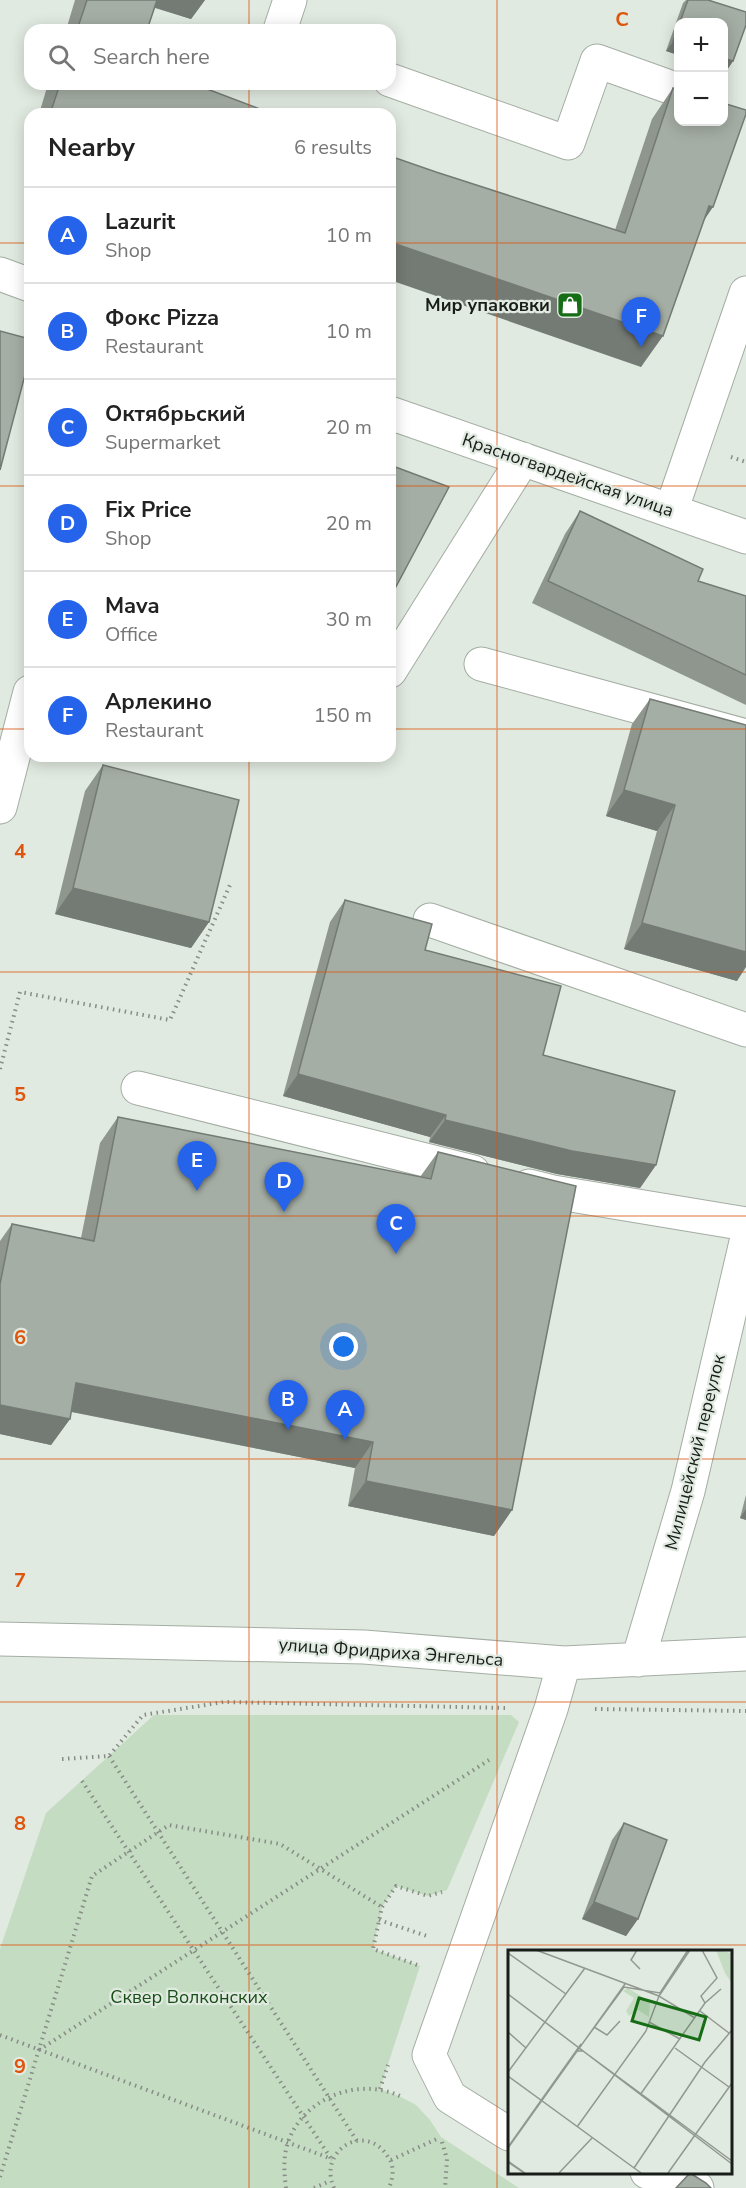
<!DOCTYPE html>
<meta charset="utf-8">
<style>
body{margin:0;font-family:"Nunito Sans",sans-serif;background:#f2f2f2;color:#222}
.controls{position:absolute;right:18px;top:18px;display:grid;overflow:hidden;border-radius:12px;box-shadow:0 3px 15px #0003}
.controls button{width:54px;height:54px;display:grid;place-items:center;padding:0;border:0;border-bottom:2px solid #e0e0e0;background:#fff;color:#222;font:30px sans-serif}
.you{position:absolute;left:344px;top:1347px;width:21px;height:21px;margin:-15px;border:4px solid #fff;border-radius:50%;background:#1a73e8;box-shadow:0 0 0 9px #1a73e833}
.badge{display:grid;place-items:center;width:39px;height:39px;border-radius:50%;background:#2563eb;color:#fff;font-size:20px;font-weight:700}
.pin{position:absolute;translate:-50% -50px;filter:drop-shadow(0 2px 3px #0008)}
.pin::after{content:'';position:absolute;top:32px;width:21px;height:18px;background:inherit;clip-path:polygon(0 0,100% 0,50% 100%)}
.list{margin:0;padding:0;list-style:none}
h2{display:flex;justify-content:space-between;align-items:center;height:78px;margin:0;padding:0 24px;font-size:26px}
h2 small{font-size:20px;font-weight:400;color:#767676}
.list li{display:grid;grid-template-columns:39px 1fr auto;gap:18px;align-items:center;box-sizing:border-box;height:96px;padding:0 24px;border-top:2px solid #e0e0e0}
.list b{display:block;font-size:22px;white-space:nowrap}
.list p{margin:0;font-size:20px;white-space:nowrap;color:#767676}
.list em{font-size:20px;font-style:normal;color:#767676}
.icon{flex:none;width:33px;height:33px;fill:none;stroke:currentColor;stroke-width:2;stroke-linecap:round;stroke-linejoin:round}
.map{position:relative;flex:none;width:746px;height:2188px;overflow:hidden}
.search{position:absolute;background:#fff;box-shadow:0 3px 15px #0003;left:24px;top:24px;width:372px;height:66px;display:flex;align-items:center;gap:15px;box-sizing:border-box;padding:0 21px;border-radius:18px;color:#767676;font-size:22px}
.panel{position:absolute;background:#fff;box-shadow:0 3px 15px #0003;left:24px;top:108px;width:372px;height:654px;border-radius:18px}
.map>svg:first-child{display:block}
</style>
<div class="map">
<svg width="746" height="2188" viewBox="0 0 746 2188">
<rect width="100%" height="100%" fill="#e1eae0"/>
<path fill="#c4dcc2" d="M154 1715H511L519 1722 447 1890 428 1896 396 1886 382 1907 373 1949 420 1966 380 2089 399 2096 416 2105 430 2120 441 2137 519 2188H0V1949L46 1813Z"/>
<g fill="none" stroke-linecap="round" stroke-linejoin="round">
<defs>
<path id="minor" d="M280 30 290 0
M390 80 568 143 597 61 678 90
M0 274 30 285
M390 413 746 537
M671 511 746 293
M481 664 746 736
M390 671 523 459
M0 807 30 692
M430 920 746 1030
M138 1088 473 1172
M529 1186 553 1192 746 1224
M0 1639 364 1647 564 1663 746 1654
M638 1660 688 1491 746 1242
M509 2134 450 2097 429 2055 551 1709 564 1663
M647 2172 676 2173 697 2188"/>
</defs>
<use href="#minor" stroke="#a4ada3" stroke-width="35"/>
<path stroke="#878d86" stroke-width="4" stroke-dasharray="1.5 4.5" stroke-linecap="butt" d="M731 457 746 462
M0 1069 20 992 170 1020 230 885
M595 1709 746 1711
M109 1756 357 2141
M62 1759 109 1756 143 1715 224 1702 509 1708
M82 1781 332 2160
M379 1920 427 1936
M417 1965 373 1949 382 1907 396 1886 428 1896 442 1892
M0 2035 332 2159
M39 2050 489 1760
M380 2089 388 2065
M442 2142 447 2159 445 2188
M391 2160 439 2138
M0 2177 92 1876 169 1825 280 1844 382 1907
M286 2188C284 2173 283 2157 288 2142 304 2097 360 2076 402 2097
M314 2188 330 2181
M334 2188C317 2150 366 2121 388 2157 395 2166 393 2178 389 2188"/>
<use href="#minor" stroke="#fff" stroke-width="33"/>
</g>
<path fill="#8e968e" d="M75 0H205L191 19 155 8 147 30H66Z
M686 0H708L746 12V25L733 61 727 70 723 69V22H678V55L666 51 683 3Z
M48 84H194L273 114H39Z
M673 88 704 220 641 367 436 172 615 230 652 119Z
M30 141V160L24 159Z
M580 511 698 581 746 596V705L532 603 565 534Z
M650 699 737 981 624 949 657 831 606 816 632 724Z
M103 765 209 922 191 948 55 914 85 791Z
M345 900 425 950 543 1055 656 1165 640 1188 557 1174 429 1142 430 1137 283 1096 330 922Z
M118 1117 420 1177 438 1152 512 1510 494 1536 348 1506 355 1468 71 1412 70 1419 51 1445 0 1434V1241L12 1224 81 1238 100 1143Z
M746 1495V1520L740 1518Z
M624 1823 638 1919 626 1936 582 1919 612 1840Z"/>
<path fill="#747a74" d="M131 0H205L191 19Z
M673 42 678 44V55L666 51Z
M723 58 733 61 727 70 723 69Z
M30 151V160L24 159Z
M709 206 713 207 692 238Z
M390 242 663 336 641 367 390 280Z
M624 790 675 805 657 831 606 816Z
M73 888 209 922 191 948 55 914Z
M642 923 746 952V967L737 981 624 949Z
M298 1074 446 1115 430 1137 283 1096Z
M445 1120 656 1165 640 1188 557 1174 429 1142Z
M76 1383 373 1442 355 1468 58 1409Z
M0 1405 70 1419 51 1445 0 1434Z
M366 1481 512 1510 494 1536 348 1506Z
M746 1509V1520L740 1518Z
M594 1902 638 1919 626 1936 582 1919Z"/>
<path fill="#a5aea5" stroke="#747a74" stroke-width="1.5" d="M87 0H157L147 30H77Z
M688 0H708L746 12V25L733 61 723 58V22H680Z
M678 26V44L673 42Z
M60 84H194L273 114H50Z
M673 88 678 90V122H723V103L746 110V114L713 207 709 206 663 336 390 242V156L436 172 625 233Z
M0 331 30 339V356L0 470Z
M390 465 449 487 390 598Z
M580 511 703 569 698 581 746 596V675L548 581Z
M650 699 746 725V952L642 923 675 805 624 790Z
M103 765 239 800 209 922 73 888Z
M345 900 432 924 425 950 561 986 543 1055 675 1091 656 1165 572 1151 445 1120 446 1115 298 1074Z
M118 1117 431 1179 438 1152 576 1186 512 1510 366 1481 373 1442 76 1383 70 1419 0 1405V1284L12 1224 94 1241Z
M624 1823 667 1840 638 1919 594 1902Z
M690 2173 706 2183 711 2188H676Z"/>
<path fill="none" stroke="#de560d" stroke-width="1.5" stroke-opacity="0.55" d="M249 0V30M497 0V2188M249 84V114M0 243H30M390 243H746M0 486H30M390 486H746M0 729H30M390 729H746M249 756V2188M0 972H746M0 1216H746M0 1459H746M0 1702H746M0 1945H746"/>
<defs>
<symbol id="shop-square" viewBox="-11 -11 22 22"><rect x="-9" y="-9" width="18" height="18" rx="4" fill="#166d16" stroke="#e1eae0"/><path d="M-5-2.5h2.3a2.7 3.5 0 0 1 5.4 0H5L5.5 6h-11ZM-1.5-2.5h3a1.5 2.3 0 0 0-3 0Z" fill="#fff"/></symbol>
</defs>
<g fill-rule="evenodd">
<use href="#shop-square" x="555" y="290" width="30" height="30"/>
</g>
<g text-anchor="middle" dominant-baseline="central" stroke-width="4.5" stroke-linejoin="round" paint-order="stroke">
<g font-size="18" font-weight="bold" fill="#191d19" stroke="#e1eae0" text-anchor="end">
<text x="550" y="305">Мир упаковки</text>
</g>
<g font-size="18" fill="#191d19" stroke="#e1eae0">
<text transform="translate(568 475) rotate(19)">Красногвардейская улица</text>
<text transform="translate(695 1452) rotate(-76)">Милицейский переулок</text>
<text transform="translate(391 1652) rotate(4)">улица Фридриха Энгельса</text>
</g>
<g font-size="18" fill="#174d16" stroke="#e1eae0">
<text x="189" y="1997">Сквер Волконских</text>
</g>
</g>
<g transform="translate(508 1950)">
<rect width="224" height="224" fill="#e1eae0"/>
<path d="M208 0 223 3V32L217 23ZM120 38 142 52 141 67 130 60 121 66 118 61 126 48 115 41Z" fill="#c4dcc2"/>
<path fill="none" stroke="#919890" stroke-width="1.5" d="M28 0 151 46M129 0 123 10 132 19M180 0 152 43 116 37 69 101H75L224 211M194 0 209 28 193 46 197 53M0 3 58 44M0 44 224 214M151 46 182 0M192 61 221 83M141 72 172 89M86 77 99 85 112 71M0 82 18 98M167 98 221 137M0 122 77 18M0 126 133 223M132 145 197 53 213 39M69 177 138 81 151 46 187 68M0 197 73 94M0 198 117 34M0 211 17 223M0 212 16 223M126 218 197 112 224 80M51 223 84 188M160 223 224 133"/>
<path fill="#166d16" fill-opacity="0.15" stroke="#166d16" stroke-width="3" d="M131 48 198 67 191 90 124 71Z"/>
<rect width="224" height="224" fill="none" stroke="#191d19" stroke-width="3"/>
</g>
<g font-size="20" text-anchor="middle" font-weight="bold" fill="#de560d" stroke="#e1eae0" stroke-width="4.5" stroke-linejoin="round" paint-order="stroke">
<text x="622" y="26">C</text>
<text x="20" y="858">4</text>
<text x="20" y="1101">5</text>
<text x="20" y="1344">6</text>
<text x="20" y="1587">7</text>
<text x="20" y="1830">8</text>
<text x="20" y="2073">9</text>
</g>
</svg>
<div class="controls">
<button>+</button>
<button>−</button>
</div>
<div class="you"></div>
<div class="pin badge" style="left:345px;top:1440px">A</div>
<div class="pin badge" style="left:288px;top:1430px">B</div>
<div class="pin badge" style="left:396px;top:1254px">C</div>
<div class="pin badge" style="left:284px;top:1212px">D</div>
<div class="pin badge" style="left:197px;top:1191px">E</div>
<div class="pin badge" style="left:641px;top:347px">F</div>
<div class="search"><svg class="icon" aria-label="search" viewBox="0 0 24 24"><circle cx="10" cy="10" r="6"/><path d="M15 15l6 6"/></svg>Search here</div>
<section class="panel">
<h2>Nearby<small>6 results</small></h2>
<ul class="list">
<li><span class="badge">A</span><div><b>Lazurit</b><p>Shop</p></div><em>10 m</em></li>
<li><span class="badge">B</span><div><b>Фокс Pizza</b><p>Restaurant</p></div><em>10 m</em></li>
<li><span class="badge">C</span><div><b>Октябрьский</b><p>Supermarket</p></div><em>20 m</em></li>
<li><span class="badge">D</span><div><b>Fix Price</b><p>Shop</p></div><em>20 m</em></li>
<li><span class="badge">E</span><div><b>Mava</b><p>Office</p></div><em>30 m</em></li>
<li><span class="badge">F</span><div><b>Арлекино</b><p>Restaurant</p></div><em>150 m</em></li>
</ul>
</section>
</div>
